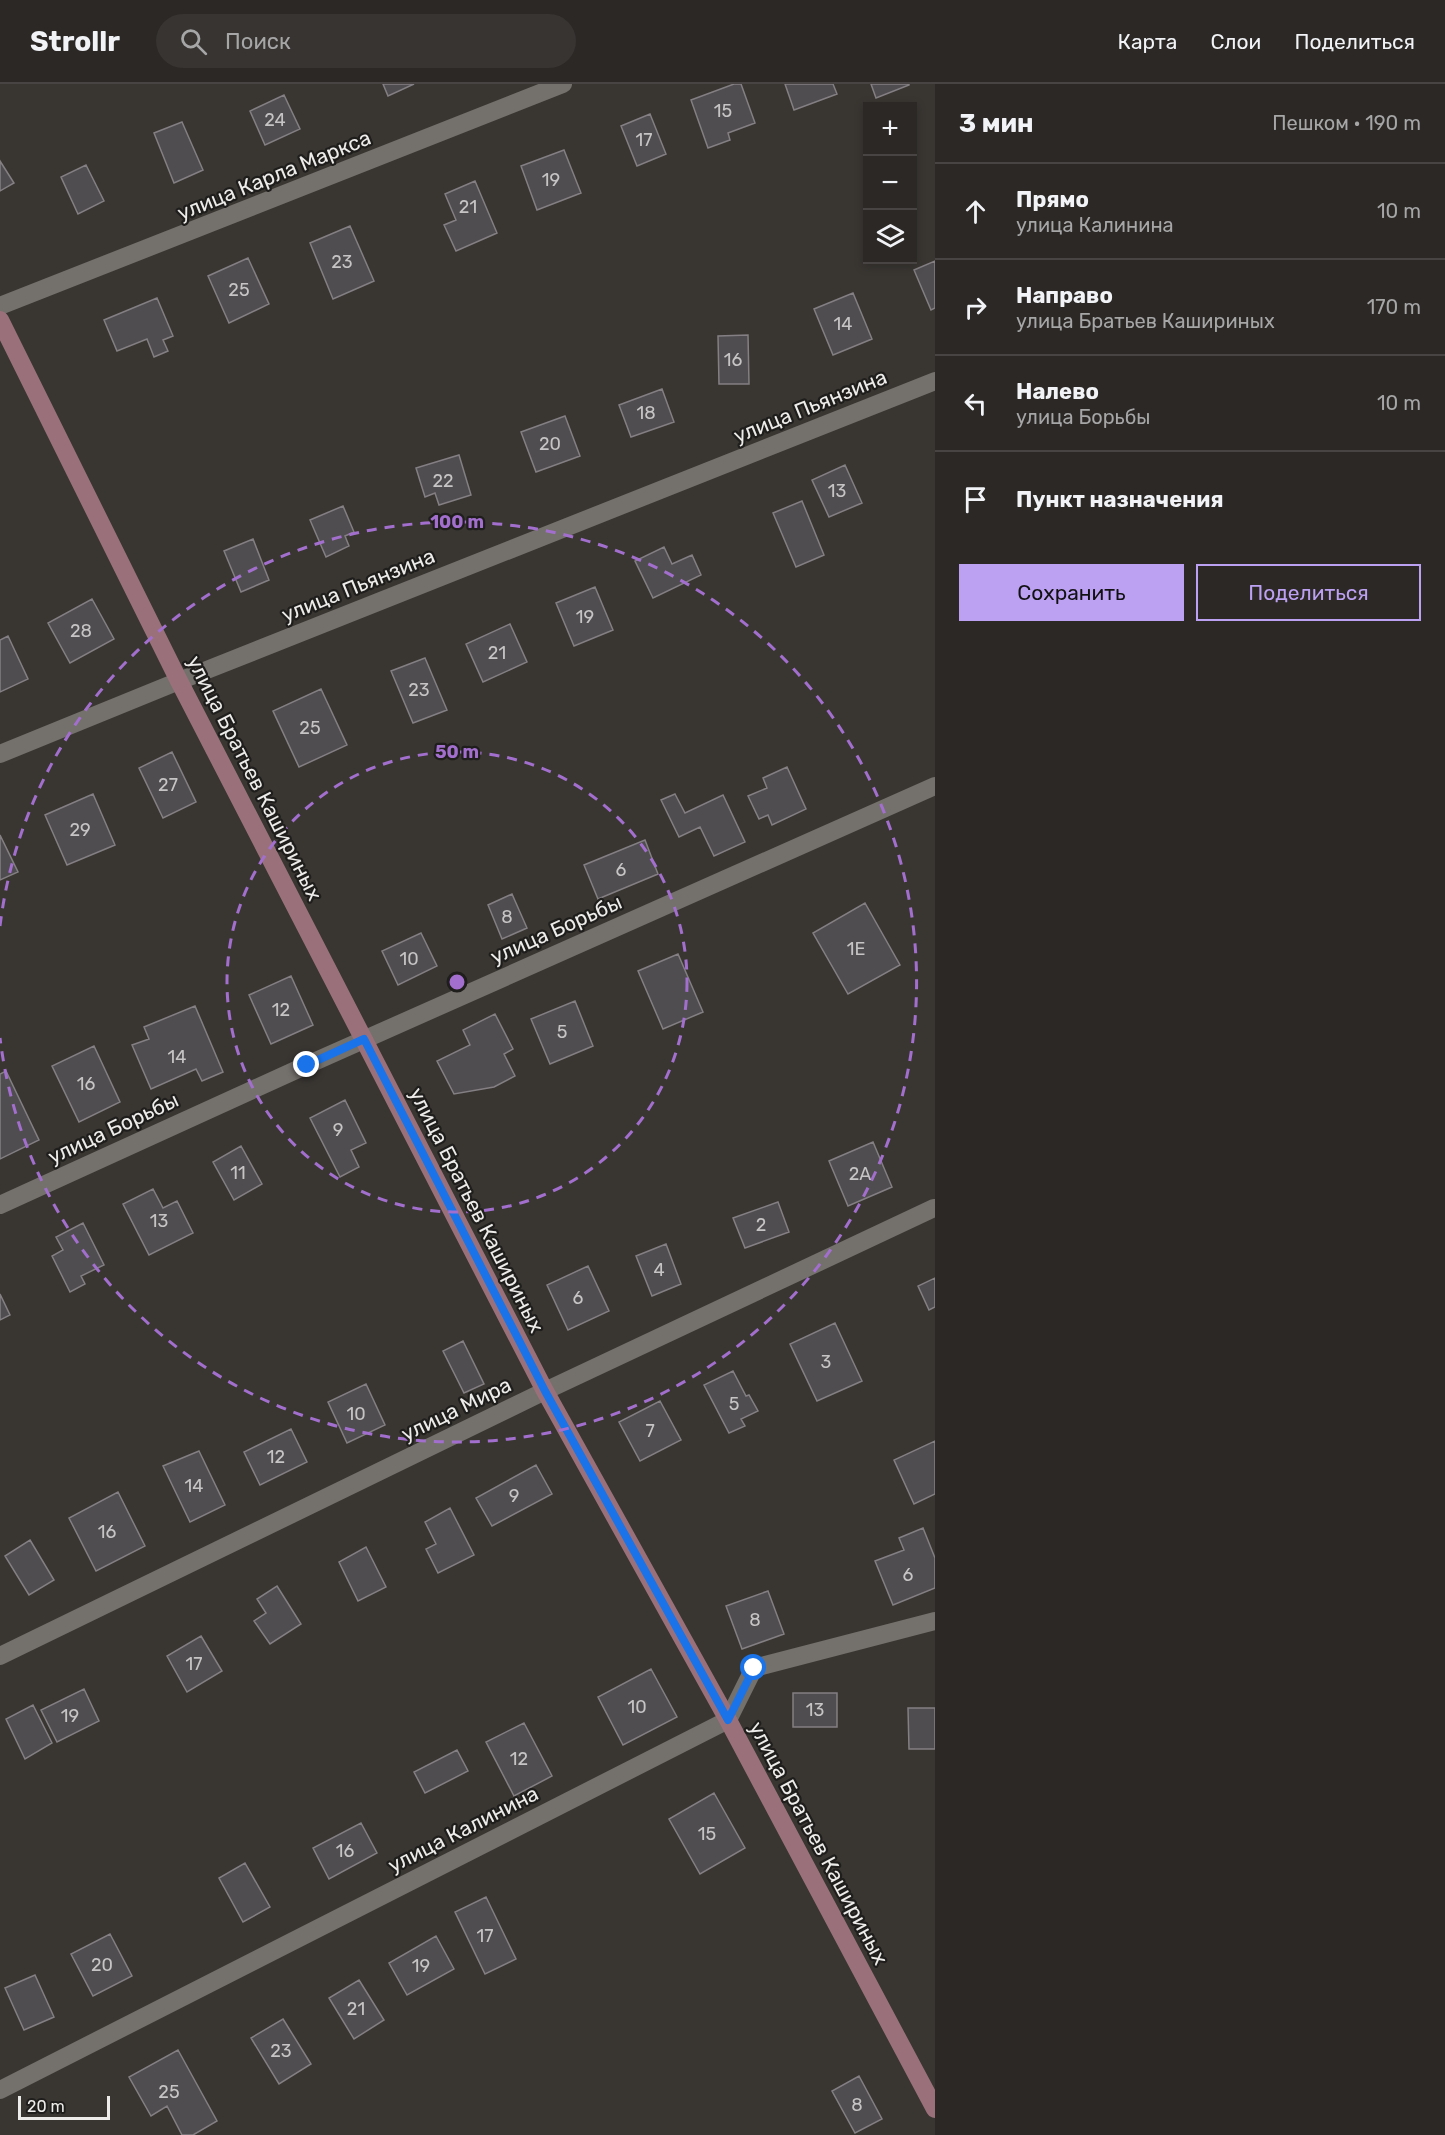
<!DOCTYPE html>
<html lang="ru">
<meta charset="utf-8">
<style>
body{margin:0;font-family:Rubik,sans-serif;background:#373432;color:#f1f3f6}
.controls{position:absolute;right:18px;top:18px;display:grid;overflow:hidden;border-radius:0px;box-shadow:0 3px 9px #0003}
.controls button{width:54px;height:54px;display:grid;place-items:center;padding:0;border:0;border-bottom:2px solid #474443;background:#2b2826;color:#f1f3f6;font:30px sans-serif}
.scale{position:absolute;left:18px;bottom:15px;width:92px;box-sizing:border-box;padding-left:6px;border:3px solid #eeecea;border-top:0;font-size:16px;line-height:21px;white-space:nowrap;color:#eeecea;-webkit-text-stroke:4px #1f1e1c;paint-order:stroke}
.stop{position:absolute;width:18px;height:18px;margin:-14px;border:4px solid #1a73e8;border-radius:50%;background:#fff}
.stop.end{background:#1a73e8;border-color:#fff;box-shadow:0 2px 6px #0008}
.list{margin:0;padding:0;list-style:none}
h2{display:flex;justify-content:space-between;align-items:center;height:78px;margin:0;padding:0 24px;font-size:26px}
h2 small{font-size:20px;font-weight:400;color:#a6a6a7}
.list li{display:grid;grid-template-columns:39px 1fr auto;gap:18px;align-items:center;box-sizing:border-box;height:96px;padding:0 24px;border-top:2px solid #474443}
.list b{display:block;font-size:22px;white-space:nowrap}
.list p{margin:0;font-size:20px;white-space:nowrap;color:#a6a6a7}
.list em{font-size:20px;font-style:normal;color:#a6a6a7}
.actions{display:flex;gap:12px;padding:18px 24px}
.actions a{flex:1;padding:14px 0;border:2px solid #bca0f2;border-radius:0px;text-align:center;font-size:21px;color:#bca0f2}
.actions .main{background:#bca0f2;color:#111}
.icon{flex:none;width:33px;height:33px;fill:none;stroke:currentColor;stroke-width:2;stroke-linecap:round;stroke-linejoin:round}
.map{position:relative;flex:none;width:935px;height:2051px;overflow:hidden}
header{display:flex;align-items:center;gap:36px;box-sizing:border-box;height:84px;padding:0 30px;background:#2b2826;border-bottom:2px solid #474443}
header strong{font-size:28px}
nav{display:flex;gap:33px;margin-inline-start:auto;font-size:21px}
.search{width:420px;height:54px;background:#373432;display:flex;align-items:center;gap:15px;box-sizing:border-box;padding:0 21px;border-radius:33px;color:#a6a6a7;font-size:22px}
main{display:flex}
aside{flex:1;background:#2b2826}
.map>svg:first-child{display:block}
</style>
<header>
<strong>Strollr</strong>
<div class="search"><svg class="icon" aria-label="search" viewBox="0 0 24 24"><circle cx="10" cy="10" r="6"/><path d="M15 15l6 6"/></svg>Поиск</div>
<nav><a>Карта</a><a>Слои</a><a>Поделиться</a></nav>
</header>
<main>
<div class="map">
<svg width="935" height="2051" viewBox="0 0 935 2051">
<rect width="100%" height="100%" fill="#393632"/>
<path fill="#504d50" stroke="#837f83" stroke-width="1.5" d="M383 0H414L388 12Z
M734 0H741L755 39 728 49 730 56 708 64 691 16Z
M785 0H833L837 10 794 26Z
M871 0H909V1L876 14Z
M284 11 300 45 265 61 250 27Z
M650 30 666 70 637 82 621 42Z
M182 38 203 86 174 99 154 49Z
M564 66 581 109 537 126 521 82Z
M0 77 14 99 0 107Z
M86 81 104 117 78 130 61 93Z
M475 97 497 149 456 167 444 141 456 136 445 110Z
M350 142 374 197 333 215 310 159Z
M248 174 269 220 229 239 208 192Z
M935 177V224L931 226 914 186Z
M853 209 872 255 833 271 814 225Z
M157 214 173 252 163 256 168 267 154 273 147 255 117 267 104 236Z
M748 251 749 300H719L718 252Z
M662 305 674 338 631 353 619 321Z
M565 332 580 372 536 388 521 348Z
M459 371 471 411 439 421 435 409 425 413 416 384Z
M845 381 862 419 829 433 812 396Z
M802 417 824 471 796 483 773 429Z
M343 422 354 448 345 452 349 462 326 473 310 436Z
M253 455 269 496 241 508 224 467Z
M664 463 672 480 692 471 701 491 653 514 635 477Z
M595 503 613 546 574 562 556 519Z
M92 515 114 555 70 579 48 539Z
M510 540 527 578 483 598 466 560Z
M8 552 28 595 0 608V556Z
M425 574 447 626 413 639 391 587Z
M321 605 347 661 299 683 273 627Z
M172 668 196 718 163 734 139 684Z
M787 683 806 725 772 741 768 731 759 735 748 712 767 704 763 694Z
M93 710 115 761 67 781 45 731Z
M675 710 685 729 723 711 745 758 714 772 700 743 679 753 661 716Z
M0 751 18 788 0 796Z
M645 756 658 790 598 815 584 781Z
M512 810 527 844 502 855 488 821Z
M865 819 900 881 848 910 813 849Z
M421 849 437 882 398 901 382 867Z
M678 870 703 928 663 945 638 887Z
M291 892 313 941 271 960 249 911Z
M575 917 593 962 550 980 531 935Z
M195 922 223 988 202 997 196 985 151 1005 132 961 149 955 144 943Z
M495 930 513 965 504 970 515 992 494 1003 454 1010 437 977 470 961 463 946Z
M94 962 120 1018 79 1038 52 982Z
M6 987 39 1056 0 1075V990Z
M345 1016 366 1059 351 1066 359 1083 340 1093 310 1034Z
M873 1058 892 1103 848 1122 829 1077Z
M241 1062 262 1100 234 1116 213 1078Z
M153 1105 163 1124 177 1117 193 1149 149 1171 123 1120Z
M778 1118 789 1148 745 1164 733 1134Z
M83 1139 104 1181 81 1192 85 1200 70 1208 52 1172 63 1166 56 1153Z
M666 1160 681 1200 652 1212 636 1172Z
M588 1182 609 1227 568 1246 547 1201Z
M935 1194V1223L929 1226 918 1202Z
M0 1210 10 1231 0 1236Z
M835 1239 862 1297 817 1317 790 1260Z
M463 1257 484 1300 464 1309 443 1267Z
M733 1287 746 1312 749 1311 758 1327 741 1335 745 1342 729 1349 704 1301Z
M366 1300 385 1341 347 1359 328 1318Z
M660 1317 681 1356 640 1377 619 1338Z
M291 1345 307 1378 260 1401 244 1368Z
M935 1357V1410L914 1420 894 1376Z
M199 1367 225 1421 190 1438 163 1382Z
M536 1381 552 1410 492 1442 476 1414Z
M118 1408 145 1462 96 1487 69 1434Z
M450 1424 474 1471 438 1489 426 1465 436 1460 425 1438Z
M923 1444 935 1474V1504L893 1521 875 1477 904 1466 899 1454Z
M30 1456 54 1496 29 1511 5 1472Z
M366 1463 386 1503 358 1517 339 1478Z
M277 1502 301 1540 270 1560 254 1537 266 1529 257 1515Z
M768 1507 784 1550 742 1565 726 1522Z
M201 1552 222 1587 187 1608 167 1572Z
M651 1585 677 1633 623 1661 598 1613Z
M84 1605 99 1637 57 1658 41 1626Z
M793 1609H837V1643H793Z
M33 1621 52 1659 25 1675 6 1635Z
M908 1624H935V1665H909Z
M524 1639 552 1692 514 1712 486 1658Z
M457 1666 468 1687 425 1709 414 1688Z
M714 1709 745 1764 700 1790 669 1735Z
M361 1739 377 1769 329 1795 313 1764Z
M245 1779 270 1823 243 1838 219 1794Z
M486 1813 516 1875 485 1890 455 1828Z
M110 1850 132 1892 93 1912 71 1870Z
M436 1852 454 1885 407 1911 389 1879Z
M35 1891 54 1933 24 1946 5 1904Z
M359 1896 384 1936 354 1955 329 1914Z
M283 1935 311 1980 279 2000 251 1954Z
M178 1966 217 2037 193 2051H182L167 2022 151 2032 129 1993Z
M859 1992 882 2035 855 2049 832 2007Z"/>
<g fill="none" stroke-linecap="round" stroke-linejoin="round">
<path stroke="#74706c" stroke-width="18" d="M0 670 179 597 935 297
M0 1121 307 981 935 702
M0 1572 545 1307 934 1124
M0 2006 728 1636 754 1584 935 1537"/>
<path stroke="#74706c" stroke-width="18" d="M0 222 563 0"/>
<path stroke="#9a717a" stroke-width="18" d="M0 236 179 597 545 1307 728 1636 935 2025"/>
</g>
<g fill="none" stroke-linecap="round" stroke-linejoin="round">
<path stroke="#1a73e8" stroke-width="8" d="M307 981 364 955 545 1307 728 1636 754 1584"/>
</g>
<g fill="none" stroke="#a36fce" stroke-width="3" stroke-dasharray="10 8">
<circle cx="457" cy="898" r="230"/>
<path d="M0 842A460 460 0 1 1 0 954"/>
</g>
<g text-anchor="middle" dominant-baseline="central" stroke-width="4.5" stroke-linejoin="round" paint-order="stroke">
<g font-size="18" fill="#c6c4c4">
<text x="723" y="27">15</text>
<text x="275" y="36">24</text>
<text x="644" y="56">17</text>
<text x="551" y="96">19</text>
<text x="468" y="123">21</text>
<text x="342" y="178">23</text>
<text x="239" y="206">25</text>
<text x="843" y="240">14</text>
<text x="733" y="276">16</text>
<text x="646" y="329">18</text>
<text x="550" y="360">20</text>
<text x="443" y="397">22</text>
<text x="837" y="407">13</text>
<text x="585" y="533">19</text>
<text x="81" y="547">28</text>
<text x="497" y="569">21</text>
<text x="419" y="606">23</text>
<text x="310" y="644">25</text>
<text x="168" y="701">27</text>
<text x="80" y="746">29</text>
<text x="621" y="786">6</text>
<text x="507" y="833">8</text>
<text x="856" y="865">1Е</text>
<text x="409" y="875">10</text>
<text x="281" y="926">12</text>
<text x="562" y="948">5</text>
<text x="177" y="973">14</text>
<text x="86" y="1000">16</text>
<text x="338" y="1046">9</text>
<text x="238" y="1089">11</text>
<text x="860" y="1090">2А</text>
<text x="159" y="1137">13</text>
<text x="761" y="1141">2</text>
<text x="659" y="1186">4</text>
<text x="578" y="1214">6</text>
<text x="826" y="1278">3</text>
<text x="734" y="1320">5</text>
<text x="356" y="1330">10</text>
<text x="650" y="1347">7</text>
<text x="276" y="1373">12</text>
<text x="194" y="1402">14</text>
<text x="514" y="1412">9</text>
<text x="107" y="1448">16</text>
<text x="908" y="1491">6</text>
<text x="755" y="1536">8</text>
<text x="194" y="1580">17</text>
<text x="637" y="1623">10</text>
<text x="815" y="1626">13</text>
<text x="70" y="1632">19</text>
<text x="519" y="1675">12</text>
<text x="707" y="1750">15</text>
<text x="345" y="1767">16</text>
<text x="485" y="1852">17</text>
<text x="102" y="1881">20</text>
<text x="421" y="1882">19</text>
<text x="356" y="1925">21</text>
<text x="281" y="1967">23</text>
<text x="169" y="2008">25</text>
<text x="857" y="2021">8</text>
</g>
<g font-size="21" fill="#eeecea" stroke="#1f1e1c">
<text transform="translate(274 91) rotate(-22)">улица Карла Маркса</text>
<text transform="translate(810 322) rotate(-22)">улица Пьянзина</text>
<text transform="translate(358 501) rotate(-22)">улица Пьянзина</text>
<text transform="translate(255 694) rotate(63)">улица Братьев Кашириных</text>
<text transform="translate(556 845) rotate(-24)">улица Борьбы</text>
<text transform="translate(113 1044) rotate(-25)">улица Борьбы</text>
<text transform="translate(477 1126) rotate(63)">улица Братьев Кашириных</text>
<text transform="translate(456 1325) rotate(-26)">улица Мира</text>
<text transform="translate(463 1745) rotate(-27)">улица Калинина</text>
<text transform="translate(819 1759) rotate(62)">улица Братьев Кашириных</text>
</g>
</g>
<circle cx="457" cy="898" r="9" fill="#a36fce" stroke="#1f1e1c" stroke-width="3"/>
<g font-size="18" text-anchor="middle" font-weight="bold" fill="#a36fce" stroke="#1f1e1c" stroke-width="4.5" stroke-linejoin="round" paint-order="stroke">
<text x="457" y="444">100 m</text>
<text x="457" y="674">50 m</text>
</g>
</svg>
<div class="controls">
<button>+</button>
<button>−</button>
<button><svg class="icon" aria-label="layers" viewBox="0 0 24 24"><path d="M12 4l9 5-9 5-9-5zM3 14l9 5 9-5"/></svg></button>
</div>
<div class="scale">20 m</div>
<div class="stop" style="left:754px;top:1584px"></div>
<div class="stop end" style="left:307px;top:981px"></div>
</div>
<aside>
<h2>3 мин<small>Пешком · 190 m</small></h2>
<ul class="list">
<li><svg class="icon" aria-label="ahead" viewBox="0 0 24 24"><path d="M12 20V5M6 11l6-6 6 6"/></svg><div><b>Прямо</b><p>улица Калинина</p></div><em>10 m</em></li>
<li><svg class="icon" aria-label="right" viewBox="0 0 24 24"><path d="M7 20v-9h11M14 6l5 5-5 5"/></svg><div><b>Направо</b><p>улица Братьев Кашириных</p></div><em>170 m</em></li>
<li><svg class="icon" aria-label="left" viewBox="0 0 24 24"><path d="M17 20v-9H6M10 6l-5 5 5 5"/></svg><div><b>Налево</b><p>улица Борьбы</p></div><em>10 m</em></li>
<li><svg class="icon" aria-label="arrive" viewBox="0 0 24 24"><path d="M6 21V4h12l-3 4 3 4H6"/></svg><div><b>Пункт назначения</b></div></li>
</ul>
<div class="actions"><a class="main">Сохранить</a><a>Поделиться</a></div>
</aside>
</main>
